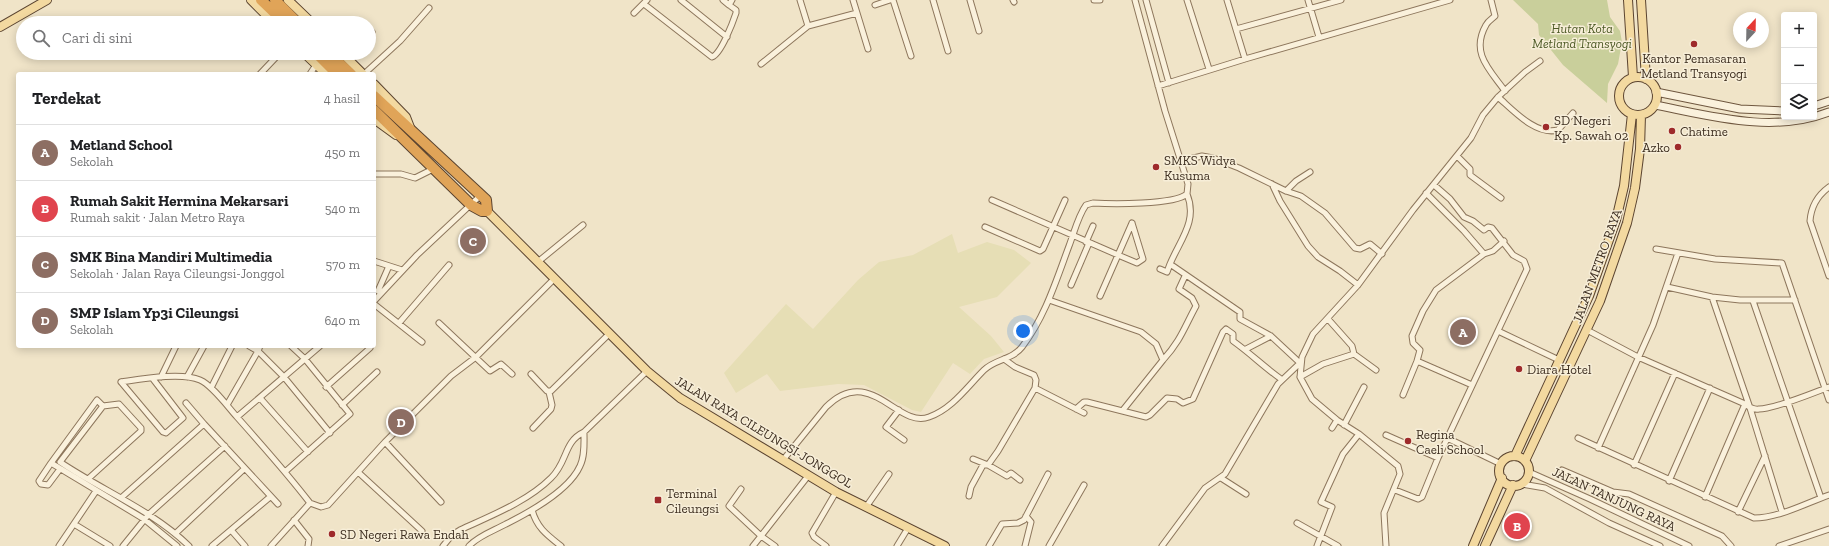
<!DOCTYPE html>
<html lang="id">
<meta charset="utf-8">
<style>
body{margin:0;font-family:"Zilla Slab",serif;background:#f6f6f6;color:#202124}
.controls{position:absolute;right:12px;top:12px;display:grid;overflow:hidden;border-radius:4px;box-shadow:0 2px 10px #0003}
.controls button{width:36px;height:36px;display:grid;place-items:center;padding:0;border:0;border-bottom:1px solid #e0e0e0;background:#fff;color:#202124;font:20px sans-serif}
.compass{position:absolute;left:1733px;top:12px;width:36px;height:36px;border-radius:50%;background:#fff;box-shadow:0 2px 10px #0003;rotate:22deg}
.you{position:absolute;left:1023px;top:331px;width:14px;height:14px;margin:-10px;border:3px solid #fff;border-radius:50%;background:#1a73e8;box-shadow:0 0 0 6px #1a73e833}
.badge{display:grid;place-items:center;width:26px;height:26px;border-radius:50%;background:#d93025;color:#fff;font-size:13px;font-weight:700}
.pin{position:absolute;translate:-50% -50%;border:2px solid #fff;box-shadow:0 1px 4px #0006}
.list{margin:0;padding:0;list-style:none}
h2{display:flex;justify-content:space-between;align-items:center;height:52px;margin:0;padding:0 16px;font-size:17px}
h2 small{font-size:13px;font-weight:400;color:#757577}
.list li{display:grid;grid-template-columns:26px 1fr auto;gap:12px;align-items:center;box-sizing:border-box;height:56px;padding:0 16px;border-top:1px solid #e0e0e0}
.list b{display:block;font-size:15px;white-space:nowrap}
.list p{margin:0;font-size:13px;white-space:nowrap;color:#757577}
.list em{font-size:13px;font-style:normal;color:#757577}
.icon{flex:none;width:22px;height:22px;fill:none;stroke:currentColor;stroke-width:2;stroke-linecap:round;stroke-linejoin:round}
.map{position:relative;flex:none;width:1829px;height:546px;overflow:hidden}
.search{position:absolute;background:#fff;box-shadow:0 2px 10px #0003;left:16px;top:16px;width:360px;height:44px;display:flex;align-items:center;gap:10px;box-sizing:border-box;padding:0 14px;border-radius:22px;color:#757577;font-size:15px}
.panel{position:absolute;background:#fff;box-shadow:0 2px 10px #0003;left:16px;top:72px;width:360px;height:276px;border-radius:4px}
.map>svg:first-child{display:block}
</style>
<div class="map">
<svg width="1829" height="546" viewBox="0 0 1829 546">
<rect width="100%" height="100%" fill="#f0e4c8"/>
<path fill="#e6deb5" d="M952 234 958 253 987 242 1014 250 1031 263 997 297 959 307 991 336 1004 352 984 359 970 374 953 363 921 412 912 410 864 385 838 384 780 391 767 374 736 393 724 373 786 304 813 329 858 280 879 262 913 255Z"/>
<path fill="#c9cf9b" d="M1513 0H1607L1610 17 1620 31 1622 42 1618 64 1608 84 1607 103 1563 65 1539 35 1538 24Z"/>
<g fill="none" stroke-linecap="round" stroke-linejoin="round">
<defs>
<path id="street" d="M681 0 727 37
M723 0 729 5
M893 0 911 56
M933 0 948 51
M970 0 979 31
M1013 0 1014 2
M1094 0H1100
M1146 0 1169 83
M1187 0 1209 69
M1227 0 1245 59 1450 0
M1308 0 1319 37
M1491 0 1495 16C1492 19 1488 21 1486 25 1470 53 1490 70 1505 91
M644 4 712 57C721 54 733 22 736 13V10L729 5 732 0
M875 5 890 0
M634 13 647 0
M857 13 868 49
M808 26 857 13 853 0
M1236 29 1341 0
M369 35 372 32
M761 64 808 26 800 0
M260 74 280 53
M310 74 316 65
M364 74 400 41 429 8
M1158 86 1245 59
M1498 97C1513 110 1536 136 1558 130L1573 113
M1457 156 1470 169V175L1501 198
M1181 161 1202 156 1213 158 1239 168 1286 191 1301 196 1325 213 1355 248 1360 249 1370 244 1382 254
M374 174H401L415 178 435 168
M1272 184 1280 201 1308 246 1318 257 1340 271 1358 285
M1829 187C1818 195 1811 207 1810 221L1829 276
M1286 191 1296 181 1310 172
M1426 193 1464 231 1484 254
M1187 194C1198 221 1180 240 1170 264L1240 312V319L1271 336 1300 363
M992 200 1118 255 1132 223
M985 227 1040 251 1043 249 1065 200
M1086 242 1093 226
M1656 249 1715 259 1782 263 1829 400
M374 261 402 270
M539 261 583 225
M1160 269 1167 272 1170 264
M1071 285 1089 243
M1667 287 1712 297 1740 300H1795
M378 291 389 266
M1100 296 1118 255 1137 263 1143 259 1132 223
M1712 297 1750 408 1782 512
M1049 300 1141 332 1156 344 1163 360 1123 410
M374 301 417 255 481 195
M1753 301 1821 498
M374 304 422 342
M1328 319 1352 346 1354 354 1376 370
M399 323 449 265
M439 323 490 371 501 364 512 374
M1587 330 1638 357 1745 404C1749 407 1753 410 1759 409 1775 409 1813 393 1829 387
M1498 331 1559 360
M249 346 258 351 260 346
M1246 349 1271 336
M1163 360C1181 340 1184 328 1196 306L1192 298 1179 289 1185 276
M1417 361 1472 385
M531 374 547 391H551L610 333
M161 377 176 346
M187 377 204 346
M1300 377 1323 364 1354 354
M121 382C142 379 181 372 200 380 212 385 228 407 237 417 262 445 287 473 310 503
M121 382 163 432 166 433 183 418 153 379
M326 387 370 348
M211 388 232 346
M1035 388 1084 413
M1403 395 1417 361 1420 350 1413 343 1412 336 1423 311 1436 290 1484 254 1493 251 1504 241
M260 398 308 452
M186 403 204 424
M227 405 258 351 284 377 330 433
M342 405 377 372
M103 406 60 462C103 491 152 510 189 546
M1076 409 1084 402H1087L1146 417 1150 415 1167 398 1177 399 1183 403 1193 399 1223 332 1226 329 1233 334V341C1250 353 1264 367 1281 379
M899 410 886 427 904 440
M237 417 320 346
M1344 425 1364 387
M533 428 551 409 552 405 549 392
M1332 428 1337 420
M1386 435 1438 458
M1447 438 1501 464
M1578 438 1754 518C1779 518 1806 503 1829 495
M385 442 441 502
M1598 448 1653 325 1678 253
M973 459 988 465 998 451 1035 388 1036 380 1034 375 1015 367 1004 359
M783 460 826 407C870 363 897 429 929 417 952 409 967 387 984 370 995 359 1012 360 1022 347 1045 317 1056 281 1069 246 1074 233 1078 216 1086 205L1093 203C1111 204 1174 205 1187 194L1188 184 1165 111 1135 0
M51 463 39 481 41 484 48 485 60 469
M1634 465 1675 373
M1562 470 1613 492 1629 494 1722 536 1731 546
M286 471 350 414 305 359 291 346
M358 472 422 531
M1529 472 1590 499 1689 546
M1221 478 1246 494
M88 479 141 431V428L119 404 103 406 97 400 51 463 144 519 177 546
M1669 481 1710 388
M1522 484 1545 488 1609 523 1660 546
M741 489 729 506 761 536 753 546
M1395 490 1418 499 1422 497 1438 458 1527 269 1524 261 1513 255 1492 228 1488 227 1484 230 1473 221 1464 217 1450 199 1434 185
M969 496 971 487 983 465H988L1007 476 1011 473 1020 480
M1705 497 1745 404
M121 498 204 424 278 504
M866 507 889 474
M532 510C537 528 547 535 561 546
M1738 512 1765 456
M294 520 309 539 308 546
M1297 523 1338 546
M74 524 110 546
M231 530 245 546
M176 533 244 469
M59 546 96 491
M123 546 149 514 225 446
M212 546 270 497
M271 546 310 503 321 507 328 505 385 442 451 376 476 357 555 278
M443 546 452 535 460 530C490 516 527 502 551 478 568 462 563 442 584 432L647 371
M469 546C478 536 493 531 506 524 530 512 569 491 580 466 585 456 584 443 584 432
M775 546 761 536 808 476
M826 546 814 537 812 533 836 492
M897 546 908 528
M989 546 1002 524 1018 523 1024 520 1048 474
M1025 546 1031 522 1026 516
M1049 546 1084 485
M1162 546 1205 488 1225 474 1278 384 1300 363
M1317 546 1332 507 1321 502 1343 454 1359 434
M1386 546 1384 513 1400 474 1398 466 1359 434 1337 420 1312 399 1300 377 1302 357 1313 334 1358 285 1413 210 1471 138 1483 115 1498 97 1525 72 1540 61
M1779 546 1829 529"/>
<path id="secondary" d="M1656 92 1740 109 1784 111
M1655 105C1711 116 1773 134 1829 112
M1814 106 1829 101"/>
<path id="primary" d="M251 0 274 23
M288 0 312 23
M1628 0 1633 77
M1641 0 1646 79
M0 27 47 0
M304 53 326 74
M342 53 363 74
M1619 96a19 19 0 1 1 38 0a19 19 0 1 1-38 0Z
M374 84 406 117 411 130
M374 119 396 135
M487 211 647 371 680 398 836 492 945 546
M1515 456 1589 296 1616 220 1624 186 1632 114
M1499 471a15 15 0 1 1 30 0a15 15 0 1 1-30 0Z
M1525 461 1600 301 1627 223 1635 188 1640 149 1641 115
M1473 546 1502 478
M1485 546 1513 485"/>
<path id="highway" d="M261 0 285 23
M275 0 298 23
M316 53 337 74
M329 53 351 74
M374 96 486 200 487 211H482L471 205 374 110"/>
</defs>
<use href="#street" stroke="#8d765c" stroke-width="7"/>
<use href="#secondary" stroke="#6f573f" stroke-width="9"/>
<use href="#primary" stroke="#5b4430" stroke-width="10"/>
<use href="#highway" stroke="#5b4430" stroke-width="12"/>
<use href="#street" stroke="#faf1dc" stroke-width="5"/>
<use href="#secondary" stroke="#faf1dc" stroke-width="7"/>
<use href="#primary" stroke="#f3d9a0" stroke-width="8"/>
<use href="#highway" stroke="#e0a458" stroke-width="10"/>
</g>
<g fill="#9e2a2b" stroke="#f7eed8" stroke-width="1.5">
<circle cx="1694" cy="44" r="4"/>
<circle cx="1546" cy="127" r="4"/>
<circle cx="1672" cy="131" r="4"/>
<circle cx="1678" cy="147" r="4"/>
<circle cx="1156" cy="167" r="4"/>
<circle cx="1519" cy="369" r="4"/>
<circle cx="1408" cy="441" r="4"/>
<rect x="654" y="496" width="8" height="8" rx="2"/>
<circle cx="332" cy="534" r="4"/>
</g>
<g text-anchor="middle" dominant-baseline="central" stroke-width="3" stroke-linejoin="round" paint-order="stroke">
<g font-size="13" font-style="italic" fill="#4d5a26" stroke="#f7eed8">
<text x="1582" y="28">Hutan Kota<tspan x="1582" dy="15">Metland Transyogi</tspan></text>
</g>
<g font-size="13" fill="#3d2e20" stroke="#f7eed8" text-anchor="start">
<text x="1694" y="58" text-anchor="middle">Kantor Pemasaran<tspan x="1694" dy="15">Metland Transyogi</tspan></text>
<text x="1554" y="120">SD Negeri<tspan x="1554" dy="15">Kp. Sawah 02</tspan></text>
<text x="1680" y="131">Chatime</text>
<text x="1670" y="147" text-anchor="end">Azko</text>
<text x="1164" y="160">SMKS Widya<tspan x="1164" dy="15">Kusuma</tspan></text>
<text x="1527" y="369">Diara Hotel</text>
<text x="1416" y="434">Regina<tspan x="1416" dy="15">Caeli School</tspan></text>
<text x="666" y="493">Terminal<tspan x="666" dy="15">Cileungsi</tspan></text>
<text x="340" y="534">SD Negeri Rawa Endah</text>
</g>
<g font-size="13" fill="#3d2e20" stroke="#f7eed8">
<text transform="translate(1597 266) rotate(-70)">JALAN METRO RAYA</text>
<text transform="translate(764 432) rotate(31)">JALAN RAYA CILEUNGSI-JONGGOL</text>
<text transform="translate(1614 499) rotate(25)">JALAN TANJUNG RAYA</text>
</g>
</g>
</svg>
<div class="controls">
<button>+</button>
<button>−</button>
<button><svg class="icon" aria-label="layers" viewBox="0 0 24 24"><path d="M12 4l9 5-9 5-9-5zM3 14l9 5 9-5"/></svg></button>
</div>
<svg class="compass" viewBox="-18 -18 36 36"><path d="M0-13l5 13h-10z" fill="#e53935"/><path d="M0 13l5-13h-10z" fill="#757577"/></svg>
<div class="you"></div>
<div class="pin badge" style="left:1463px;top:332px;background:#8d6e63">A</div>
<div class="pin badge" style="left:1517px;top:526px;background:#e0444e">B</div>
<div class="pin badge" style="left:473px;top:241px;background:#8d6e63">C</div>
<div class="pin badge" style="left:401px;top:422px;background:#8d6e63">D</div>
<div class="search"><svg class="icon" aria-label="search" viewBox="0 0 24 24"><circle cx="10" cy="10" r="6"/><path d="M15 15l6 6"/></svg>Cari di sini</div>
<section class="panel">
<h2>Terdekat<small>4 hasil</small></h2>
<ul class="list">
<li><span class="badge" style="background:#8d6e63">A</span><div><b>Metland School</b><p>Sekolah</p></div><em>450 m</em></li>
<li><span class="badge" style="background:#e0444e">B</span><div><b>Rumah Sakit Hermina Mekarsari</b><p>Rumah sakit · Jalan Metro Raya</p></div><em>540 m</em></li>
<li><span class="badge" style="background:#8d6e63">C</span><div><b>SMK Bina Mandiri Multimedia</b><p>Sekolah · Jalan Raya Cileungsi-Jonggol</p></div><em>570 m</em></li>
<li><span class="badge" style="background:#8d6e63">D</span><div><b>SMP Islam Yp3i Cileungsi</b><p>Sekolah</p></div><em>640 m</em></li>
</ul>
</section>
</div>
